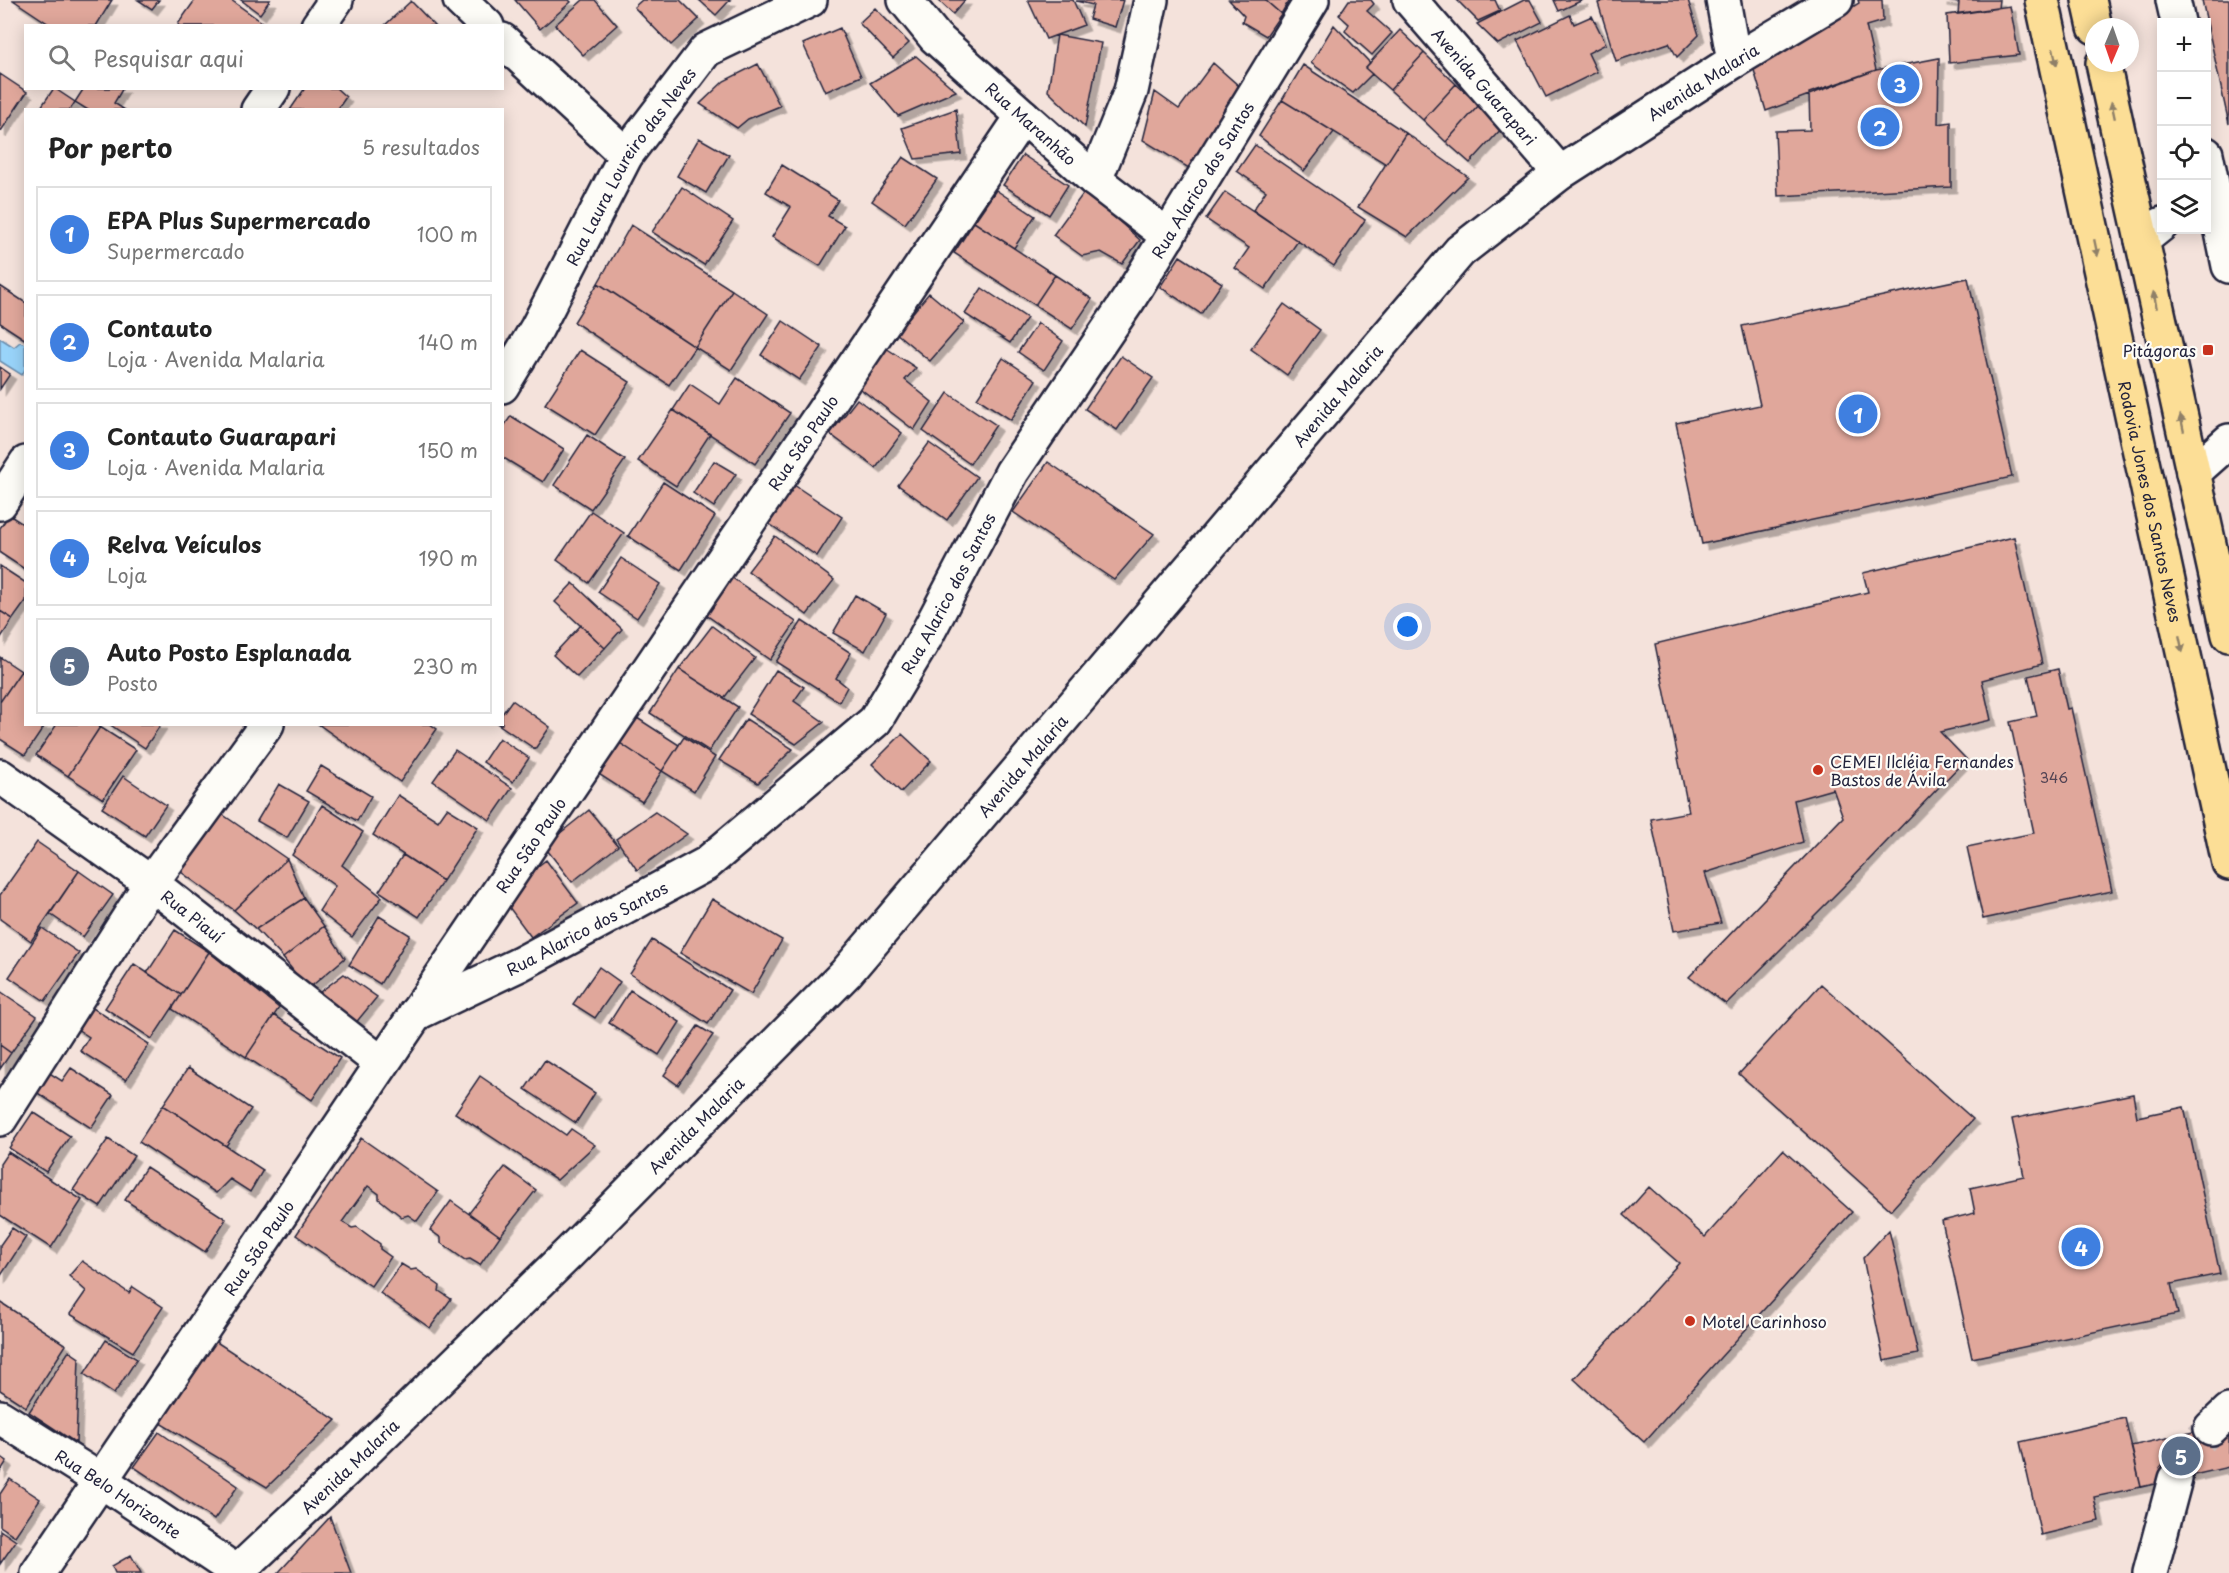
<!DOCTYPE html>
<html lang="pt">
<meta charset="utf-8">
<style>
body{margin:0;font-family:"Playpen Sans",sans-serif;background:#f2f2f2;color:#222}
.controls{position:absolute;right:18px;top:18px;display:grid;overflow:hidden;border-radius:0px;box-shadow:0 3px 15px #0003}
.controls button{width:54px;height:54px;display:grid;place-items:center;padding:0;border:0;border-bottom:2px solid #e0e0e0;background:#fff;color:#222;font:30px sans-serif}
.compass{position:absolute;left:2085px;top:18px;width:54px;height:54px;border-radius:50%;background:#fff;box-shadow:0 3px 15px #0003;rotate:182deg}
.you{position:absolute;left:1408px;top:627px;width:21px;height:21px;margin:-15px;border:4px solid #fff;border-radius:50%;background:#1a73e8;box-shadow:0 0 0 9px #1a73e833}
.badge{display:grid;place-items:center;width:39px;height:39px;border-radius:50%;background:#c8321e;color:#fff;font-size:20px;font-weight:700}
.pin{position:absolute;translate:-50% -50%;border:3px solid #fff;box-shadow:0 2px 6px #0006}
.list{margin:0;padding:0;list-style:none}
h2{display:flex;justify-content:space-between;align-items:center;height:78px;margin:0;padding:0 24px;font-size:26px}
h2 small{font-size:20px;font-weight:400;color:#767676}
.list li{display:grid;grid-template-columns:39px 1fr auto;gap:18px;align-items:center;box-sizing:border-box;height:96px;margin:0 12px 12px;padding:0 12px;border:2px solid #e0e0e0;border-radius:0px}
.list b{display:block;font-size:22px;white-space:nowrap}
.list p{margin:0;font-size:20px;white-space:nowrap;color:#767676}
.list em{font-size:20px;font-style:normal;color:#767676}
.icon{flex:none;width:33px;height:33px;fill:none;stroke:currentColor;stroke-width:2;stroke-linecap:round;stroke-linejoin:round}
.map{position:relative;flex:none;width:2229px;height:1573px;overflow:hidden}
.search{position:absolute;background:#fff;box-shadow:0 3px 15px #0003;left:24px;top:24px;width:480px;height:66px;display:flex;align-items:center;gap:15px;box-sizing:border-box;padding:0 21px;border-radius:0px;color:#767676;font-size:22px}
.panel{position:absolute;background:#fff;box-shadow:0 3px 15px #0003;left:24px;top:108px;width:480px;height:618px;border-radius:0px}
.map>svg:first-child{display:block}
</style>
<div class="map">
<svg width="2229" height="1573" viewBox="0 0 2229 1573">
<defs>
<filter id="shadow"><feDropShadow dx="5.5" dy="5.5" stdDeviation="0" flood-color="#0004"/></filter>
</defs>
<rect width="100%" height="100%" fill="#f4e2db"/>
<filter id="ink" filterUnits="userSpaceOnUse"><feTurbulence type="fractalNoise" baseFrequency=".0167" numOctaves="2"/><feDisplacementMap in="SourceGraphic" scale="12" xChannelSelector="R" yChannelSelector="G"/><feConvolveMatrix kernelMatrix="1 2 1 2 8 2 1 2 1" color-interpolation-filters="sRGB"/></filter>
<g filter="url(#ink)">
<path fill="#99d4fa" stroke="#698dae" stroke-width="1.5" d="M0 338 14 347 20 342 25 344V369L22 375 0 361Z"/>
<path fill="#e0a79b" stroke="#22223b" stroke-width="1.5" filter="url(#shadow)" d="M13 0H112L96 26H52Z
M138 0H159L152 9Z
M195 0H231L263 23 261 26H179L178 24Z
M241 0H270L260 14Z
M515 0H569L571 2 540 29Z
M583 0H595L617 25 583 55 555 25Z
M642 0H680L699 19 671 45 634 7Z
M699 0H730L716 15Z
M938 0H965L953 14Z
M1028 0H1073L1084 25 1046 39Z
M1123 0 1115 27 1089 19 1093 5 1076 1Z
M1229 0H1265L1281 14 1266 36 1242 22 1244 16Z
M1265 0H1289L1281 14Z
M1349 0H1371L1374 4 1367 11 1392 33 1372 55 1345 31 1349 24 1339 15Z
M1457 0H1495L1500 11 1478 21Z
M1524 0H1530L1542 22 1498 44 1477 24Z
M1554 0H1583L1559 11Z
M1606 0H1688L1699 35 1677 57 1669 43 1616 61 1598 3Z
M1858 0H1882L1883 21 1866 26 1876 70 1766 111 1754 70 1859 3Z
M1941 0H1999L1998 8 1958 14 1959 3Z
M2202 0H2229V124Z
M411 1 435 26H384Z
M2010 6 2019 55 1949 63 1947 15Z
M875 8 909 43 893 58 859 23Z
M1570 15 1574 24 1592 16 1606 44 1588 53 1597 72 1546 97 1517 41Z
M1334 25 1370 63 1365 68 1372 74 1353 93 1311 63Z
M840 28 861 76 825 92 803 44Z
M1400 30 1424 53 1390 90 1365 68Z
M1057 35 1101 43 1085 127 1048 91Z
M1424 53 1456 84 1423 120 1390 90Z
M916 56 956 91 898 116 870 83Z
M1939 58 1938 124 1951 122V187L1778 196 1775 131 1810 130 1809 93 1876 70Z
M1213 63 1240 87 1192 170 1143 140 1155 92 1179 109Z
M758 64 780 106 748 119 737 128 700 104 724 81Z
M1303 65 1406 133 1386 164 1282 100Z
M0 74 27 92 1 131H0Z
M1456 84 1479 105 1446 142 1423 120Z
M54 88 75 102 70 110H39Z
M84 88H123L114 103 125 110H88L75 102Z
M305 88H336L346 97 337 110H290Z
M1282 100 1334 132 1304 171 1259 136Z
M1479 105 1503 127 1470 163 1446 142Z
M956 109 961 154 915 159 902 128Z
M1406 133 1468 177 1407 237 1358 207Z
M699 138 729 155 706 193 677 176Z
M1255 145 1365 220 1334 266 1253 210 1266 191 1237 171Z
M1023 155 1068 185 1049 215 1003 185Z
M903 157 937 179 905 224 872 201Z
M782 165 838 200 828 216 845 226 820 266 772 237 791 207 766 192Z
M682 187 733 221 704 265 652 232Z
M996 190 1035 216 1014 248 974 222Z
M1085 191 1140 240 1122 264 1101 252 1082 256 1053 235Z
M1225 192 1298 241 1265 289 1235 268 1249 248 1206 219Z
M974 222 1055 275 1035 305 954 253Z
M631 225 732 290 695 347 598 283Z
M1180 256 1222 283 1201 314 1160 287Z
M1055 275 1092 299 1072 329 1035 305Z
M1968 278 2012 477 1702 544 1676 423 1760 405 1742 326Z
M598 283 695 347 669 385 574 322Z
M0 286 26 303V340L0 323Z
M982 288 1027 318 1010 343 965 314Z
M732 290 768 314 731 370 695 347Z
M929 293 964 322 930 361 896 333Z
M1284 304 1320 330 1287 375 1251 349Z
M783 321 822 347 799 380 761 355Z
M1038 323 1063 341 1044 370 1018 352Z
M886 348 916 368 905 380 932 402 914 430 857 386Z
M580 350 630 382 595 435 545 404Z
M1121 356 1153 378 1117 430 1085 409Z
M1003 358 1036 380 1011 420 977 398Z
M0 367 10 374 0 389Z
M737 378 790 413 755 464 673 410 690 384 720 404Z
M948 393 996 425 970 464 923 431Z
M857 399 902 433 876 468 830 434Z
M673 410 710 434 676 486 638 461Z
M511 416 564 449 543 482 502 457V429Z
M587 435 625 460 591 509 554 485Z
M929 443 977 477 947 520 898 485Z
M714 461 736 474 714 507 693 493Z
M1048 462 1154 534 1114 580 1013 512Z
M663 482 715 516 681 570 628 536Z
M794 485 842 517 817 556 768 523Z
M591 511 624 533 589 583 557 560Z
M9 515 26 526V570L0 553V528Z
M775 536 834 580 807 615 748 571Z
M2014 537 2042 664 1982 680 1991 720 1940 732 1966 759 1843 887 1726 1004 1689 977 1843 817 1833 789 1794 800 1803 842 1705 873 1721 923 1674 931 1651 819 1689 812 1655 644 1868 592 1863 573Z
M621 558 660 584 637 618 598 592Z
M0 566 26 583V601L13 619 0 611Z
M728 575 796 622 770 660 702 612Z
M573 583 622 629 605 648 555 602Z
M855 595 886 613 865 651 833 633Z
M0 611 13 619 0 639Z
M802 621 851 653 836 678 847 687 839 702 776 662Z
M581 625 605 648 577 677 553 655Z
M712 626 755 658 724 698 679 669Z
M0 657 21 671 0 702Z
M679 669 738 707 709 751 650 713Z
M2058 669 2067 709 2071 708 2112 891 1983 919 1967 847 2034 833 2010 722 2037 716 2028 676Z
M776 670 804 687 794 701 824 722 796 744 748 714Z
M21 671 26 674V724H46L25 755 0 739V702Z
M512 700 550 727 535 749 498 724H502V714Z
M634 716 679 745 662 771 617 741Z
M746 719 793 749 758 783 719 760Z
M57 724H97L100 727 68 776 36 755Z
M109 724H161L145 748Z
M318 724H430L437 729 400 782Z
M100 727 136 750 103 799 68 776Z
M902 734 931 761 901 792 872 764Z
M684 737 715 757 694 791 662 771Z
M499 738 529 758 513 782 483 762Z
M617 741 662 771 642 802 597 773Z
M455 750 512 788 490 820 433 781Z
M321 766 371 796 357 821 306 791Z
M123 776 166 805 145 836 102 808Z
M279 784 309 801 287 838 257 821Z
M398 795 438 821 447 808 478 827 443 881 373 835Z
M322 805 363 832 342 865 382 897 352 937 319 911 335 886 292 855Z
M216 810 287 859 234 910 181 872Z
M589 810 618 846 572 882 544 846Z
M655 812 687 834 637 870 616 839Z
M37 842 79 871 31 941 0 919V895Z
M403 855 443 881 419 917 379 891Z
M287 859 304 898 256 929 234 910Z
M546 860 578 903 531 937 500 895Z
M79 871 113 895 83 937 50 914Z
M304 898 324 926 283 958 256 929Z
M712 899 782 940 751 994 680 953Z
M379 916 410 935 380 984 349 965Z
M324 926 345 958 308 989 283 958Z
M42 928 79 953 45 1001 9 977Z
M175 930 209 952 181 995 147 973Z
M652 940 730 990 708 1024 630 974Z
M209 952 279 1008 246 1057 172 1009Z
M134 964 181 995 152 1039 105 1008Z
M599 967 620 982 595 1018 573 1004Z
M344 974 377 997 354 1025 316 995Z
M1821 984 1973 1119 1891 1210 1739 1074Z
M630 990 680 1022 659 1055 609 1023Z
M0 991 37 1016 11 1053 0 1045Z
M85 1003 149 1044 126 1080 80 1051 89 1037 71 1025Z
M274 1015 340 1058 312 1100 246 1057Z
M698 1026 713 1035 678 1085 664 1075Z
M0 1045 11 1053 0 1069Z
M545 1060 595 1093 576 1123 525 1089Z
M71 1068 113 1095 91 1128 33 1090 45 1070 62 1081Z
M188 1068 251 1109 226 1146 163 1105Z
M480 1076 566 1135 571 1129 595 1145 557 1180 455 1113Z
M2133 1094 2137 1117 2184 1107 2220 1274 2171 1284 2178 1314 1972 1358 1942 1221 1975 1213 1970 1188 2024 1176 2012 1119Z
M163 1105 263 1170 250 1192 230 1179 216 1193 139 1142Z
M33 1112 70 1136 46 1172 9 1148Z
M361 1138 438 1192 417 1221 408 1215 402 1217 379 1199V1194L368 1186 342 1222 352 1228 357 1227 380 1244V1249L391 1257 371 1286 296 1235Z
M108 1139 134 1156 100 1207 73 1190Z
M1783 1150 1852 1212 1644 1442 1574 1379 1679 1263 1624 1215 1649 1187 1705 1237Z
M8 1152 82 1200 51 1248 0 1215V1164Z
M146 1167 226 1219 205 1252 125 1200Z
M505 1167 536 1190 500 1236 469 1213Z
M451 1201 500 1236 480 1265 470 1259 465 1260 441 1243V1238L430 1230Z
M12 1228 26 1237 0 1277V1245Z
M1889 1230 1918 1354 1884 1361 1863 1258Z
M82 1261 129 1293 133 1287 163 1307 133 1352 70 1314 86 1291 69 1276Z
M401 1264 411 1270 416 1269 440 1286 439 1291 451 1299 430 1328 380 1293Z
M0 1302 66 1345 26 1407 0 1390Z
M106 1340 137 1359 114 1394 84 1374Z
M215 1341 336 1420 267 1487 160 1423Z
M69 1351 79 1358 76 1443 29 1412Z
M2125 1418 2141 1487 2094 1497 2099 1521 2041 1535 2020 1442Z
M2229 1424V1467L2141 1487 2131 1446Z
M159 1432 238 1486 214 1520 134 1467Z
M0 1456 7 1461 0 1472Z
M10 1479 40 1499 15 1536 0 1526V1494Z
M330 1517 351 1573H278Z
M0 1530 16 1541 0 1564Z
M131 1555 141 1573H115L112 1566Z"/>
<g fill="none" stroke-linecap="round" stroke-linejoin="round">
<path stroke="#cabcbb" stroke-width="33" stroke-dasharray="33 16" stroke-linecap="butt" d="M2175 1479 2180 1461 2211 1428"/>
<defs>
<g id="minor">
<path d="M460 0 487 26"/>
<path id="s1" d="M905 0 935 37 1023 116 1095 180 1168 236"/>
<path id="s2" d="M1410 0 1560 173"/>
<path d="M1723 0 1734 61"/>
<path d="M2173 0 2178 22"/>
<path d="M318 26 336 0"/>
<path d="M502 40 626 155"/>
<path d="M258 110 273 88"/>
<path d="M2206 154 2229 266"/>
<path d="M1095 180 1131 91 1151 0"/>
<path d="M2142 240 2162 224"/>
<path id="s3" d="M502 386 537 328 626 155 706 50 810 0"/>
<path d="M2193 473 2229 441"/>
<path d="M0 503 26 463"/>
<path id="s4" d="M0 776 151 883 381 1063"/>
<path id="s5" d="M415 1014 520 964 706 864 875 721 925 638 1012 472 1129 299 1312 0"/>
<path d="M0 1119 151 883 267 724"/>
<path id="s6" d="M0 1417 100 1480 237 1572"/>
<path d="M2211 1428 2229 1411"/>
<path id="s7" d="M38 1573 1023 116"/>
<path id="s8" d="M236 1573 348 1468 569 1253 846 973 1460 251 1560 173 1734 61 1836 0"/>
<path d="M2150 1573 2175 1479"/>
</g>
<g id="major">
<path id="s9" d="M2042 0 2229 863"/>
<path d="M2089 0 2095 27"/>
<path d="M2103 63 2229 635"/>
</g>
</defs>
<use href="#minor" stroke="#22223b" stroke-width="38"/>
<use href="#major" stroke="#22223b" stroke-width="38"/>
<use href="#minor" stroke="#fdfcf7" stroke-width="33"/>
<use href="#major" stroke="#fcde96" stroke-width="33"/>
</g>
<defs><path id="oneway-solid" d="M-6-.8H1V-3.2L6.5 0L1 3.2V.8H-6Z" transform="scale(1.5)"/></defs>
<g fill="#8f8068">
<use href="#oneway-solid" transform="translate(2055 57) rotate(78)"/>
<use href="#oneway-solid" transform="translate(2113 110) rotate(-102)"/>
<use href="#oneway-solid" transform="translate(2096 248) rotate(78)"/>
<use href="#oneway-solid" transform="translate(2155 300) rotate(-102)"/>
<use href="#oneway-solid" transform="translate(2182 423) rotate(-102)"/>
<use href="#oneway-solid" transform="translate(2181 644) rotate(78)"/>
</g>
</g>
<g fill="#c8321e" stroke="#fdfcf7" stroke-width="2">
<rect x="2202" y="344" width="12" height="12" rx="3"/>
<circle cx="1818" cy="770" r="6"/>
<circle cx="1690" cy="1321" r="6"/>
</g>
<g text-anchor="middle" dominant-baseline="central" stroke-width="4.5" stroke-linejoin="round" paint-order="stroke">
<g font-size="14" fill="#524353">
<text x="2054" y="777">346</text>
</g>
<g font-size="16" fill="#22223b" stroke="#fdfcf7">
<text stroke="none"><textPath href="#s8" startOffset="2100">Avenida Malaria</textPath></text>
<text stroke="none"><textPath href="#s2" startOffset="114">Avenida Guarapari</textPath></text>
<text stroke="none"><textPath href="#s1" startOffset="177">Rua Maranhão</textPath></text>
<text stroke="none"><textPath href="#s3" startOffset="255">Rua Laura Loureiro das Neves</textPath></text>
<text stroke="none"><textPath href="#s5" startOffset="1182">Rua Alarico dos Santos</textPath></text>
<text stroke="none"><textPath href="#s8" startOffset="1614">Avenida Malaria</textPath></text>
<text stroke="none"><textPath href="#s7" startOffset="1365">Rua São Paulo</textPath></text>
<text stroke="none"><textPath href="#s9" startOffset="513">Rodovia Jones dos Santos Neves</textPath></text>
<text stroke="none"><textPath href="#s5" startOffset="696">Rua Alarico dos Santos</textPath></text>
<text stroke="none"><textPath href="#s8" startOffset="1128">Avenida Malaria</textPath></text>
<text stroke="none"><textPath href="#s7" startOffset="879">Rua São Paulo</textPath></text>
<text stroke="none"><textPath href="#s4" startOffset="238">Rua Piauí</textPath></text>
<text stroke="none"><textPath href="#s5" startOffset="192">Rua Alarico dos Santos</textPath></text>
<text stroke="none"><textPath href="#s8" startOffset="642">Avenida Malaria</textPath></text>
<text stroke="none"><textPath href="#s7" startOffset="393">Rua São Paulo</textPath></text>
<text stroke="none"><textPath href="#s8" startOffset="156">Avenida Malaria</textPath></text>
<text stroke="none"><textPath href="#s6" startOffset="141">Rua Belo Horizonte</textPath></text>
</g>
<g font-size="16" fill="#22223b" stroke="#fdfcf7" text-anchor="start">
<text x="2196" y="350" text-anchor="end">Pitágoras</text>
<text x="1830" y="761">CEMEI Ilcléia Fernandes<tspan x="1830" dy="18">Bastos de Ávila</tspan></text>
<text x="1702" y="1321">Motel Carinhoso</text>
</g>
</g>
</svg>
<div class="controls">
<button>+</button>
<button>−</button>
<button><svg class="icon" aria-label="locate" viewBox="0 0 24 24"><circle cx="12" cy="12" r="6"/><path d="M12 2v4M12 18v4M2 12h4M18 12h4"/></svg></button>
<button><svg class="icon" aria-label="layers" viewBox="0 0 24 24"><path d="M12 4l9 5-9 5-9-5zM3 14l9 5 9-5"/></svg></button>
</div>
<svg class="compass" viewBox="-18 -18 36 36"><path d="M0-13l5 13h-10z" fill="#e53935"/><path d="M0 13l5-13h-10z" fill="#767676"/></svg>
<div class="you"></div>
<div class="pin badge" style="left:1858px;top:414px;background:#3f7fe0">1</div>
<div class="pin badge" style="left:1880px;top:127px;background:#3f7fe0">2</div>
<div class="pin badge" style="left:1900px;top:84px;background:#3f7fe0">3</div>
<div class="pin badge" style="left:2081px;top:1247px;background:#3f7fe0">4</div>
<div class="pin badge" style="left:2181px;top:1456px;background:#5c6f8a">5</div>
<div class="search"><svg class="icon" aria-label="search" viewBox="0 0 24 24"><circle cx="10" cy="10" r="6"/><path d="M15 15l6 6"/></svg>Pesquisar aqui</div>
<section class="panel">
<h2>Por perto<small>5 resultados</small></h2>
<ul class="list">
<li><span class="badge" style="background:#3f7fe0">1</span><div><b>EPA Plus Supermercado</b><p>Supermercado</p></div><em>100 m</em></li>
<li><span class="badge" style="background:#3f7fe0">2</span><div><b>Contauto</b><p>Loja · Avenida Malaria</p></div><em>140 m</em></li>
<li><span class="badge" style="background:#3f7fe0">3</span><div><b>Contauto Guarapari</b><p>Loja · Avenida Malaria</p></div><em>150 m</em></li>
<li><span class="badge" style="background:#3f7fe0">4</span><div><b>Relva Veículos</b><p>Loja</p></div><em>190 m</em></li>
<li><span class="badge" style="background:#5c6f8a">5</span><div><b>Auto Posto Esplanada</b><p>Posto</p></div><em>230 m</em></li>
</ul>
</section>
</div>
